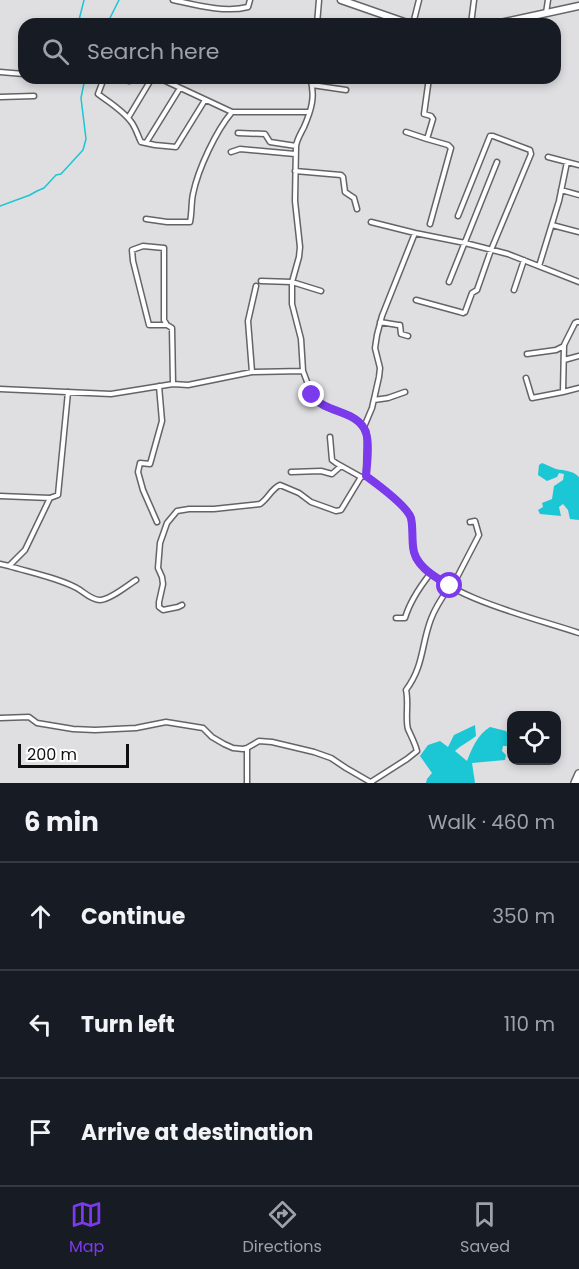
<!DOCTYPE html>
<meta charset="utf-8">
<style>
body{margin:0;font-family:Poppins,sans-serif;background:#20242c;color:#f1f3f6}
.controls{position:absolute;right:18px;bottom:18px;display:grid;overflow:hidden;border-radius:12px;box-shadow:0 3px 9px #0003}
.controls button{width:54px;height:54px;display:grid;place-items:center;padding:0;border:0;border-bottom:2px solid #363941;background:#171b24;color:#f1f3f6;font:30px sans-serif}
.scale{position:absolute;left:18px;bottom:15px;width:111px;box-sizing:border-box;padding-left:6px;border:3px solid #0f0f10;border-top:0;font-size:16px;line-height:21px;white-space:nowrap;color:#0f0f10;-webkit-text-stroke:4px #fff;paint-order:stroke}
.stop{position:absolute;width:18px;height:18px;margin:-14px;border:4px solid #7c3aed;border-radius:50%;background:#fff}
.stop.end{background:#7c3aed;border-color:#fff;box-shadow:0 2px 6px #0008}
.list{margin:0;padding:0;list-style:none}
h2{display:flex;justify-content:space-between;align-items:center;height:78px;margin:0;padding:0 24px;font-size:26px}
h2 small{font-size:20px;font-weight:400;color:#9ea1a6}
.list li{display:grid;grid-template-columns:39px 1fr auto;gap:18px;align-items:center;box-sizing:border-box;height:108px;padding:0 24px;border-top:2px solid #363941}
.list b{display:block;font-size:22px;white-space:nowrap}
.list em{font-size:20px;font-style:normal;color:#9ea1a6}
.icon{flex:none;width:33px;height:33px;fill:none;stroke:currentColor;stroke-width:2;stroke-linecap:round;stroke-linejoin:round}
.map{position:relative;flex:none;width:579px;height:783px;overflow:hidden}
.search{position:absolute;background:#171b24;box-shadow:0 3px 9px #0003;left:18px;right:18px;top:18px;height:66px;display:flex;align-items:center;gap:15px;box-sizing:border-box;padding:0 21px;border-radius:18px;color:#9ea1a6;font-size:22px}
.sheet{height:402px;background:#171b24}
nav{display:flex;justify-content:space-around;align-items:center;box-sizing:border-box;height:84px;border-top:2px solid #363941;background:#171b24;font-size:16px;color:#9ea1a6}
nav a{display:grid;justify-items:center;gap:3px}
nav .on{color:#7c3aed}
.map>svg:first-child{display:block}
</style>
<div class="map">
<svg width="579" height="783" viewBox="0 0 579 783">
<rect width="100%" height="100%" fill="#dfdee1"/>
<path fill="#1bc6d5" d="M542 463C547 465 551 467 556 469 565 471 572 470 579 477V520L570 519 568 510 563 504 559 507 561 516 540 514 538 510 543 507 542 503 552 499 554 486 563 480 564 474 559 473 557 477 547 481 538 475 539 465Z
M475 725 476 736C469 742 461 745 455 751L467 761C472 748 478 734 490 727L506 731 511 738V746H503L502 751 506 755 505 760 472 763 475 783H426L427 779 432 773 420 756 428 745 440 741 448 747 454 735Z"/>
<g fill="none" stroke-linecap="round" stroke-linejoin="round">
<path stroke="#1bc6d5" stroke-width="1.5" d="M78 24 84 0
M107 24 119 0
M0 206 30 195 37 191 44 188 56 175 61 174 83 150 86 139 81 98 85 78"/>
<defs>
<path id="minor" d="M173 0C196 5 225 13 248 7L250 0
M546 13 548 0
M317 24 319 0
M413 24 419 0
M471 24 474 0
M0 72 24 74
M104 78 98 94C109 102 124 111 132 123 136 129 138 136 141 142L155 145 176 147 205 100
M121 78 129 81 131 78
M159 78 232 112H309
M310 78C316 96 311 111 304 127 301 133 297 139 296 146L295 201 300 247 299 257 292 282V304L301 339 303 371 312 395 316 401 324 406 351 416 359 422 366 431 367 439 366 476C377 484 405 504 410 516 416 530 408 548 418 561 446 598 535 618 579 633
M429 78 424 114 431 116 433 119 427 139 448 145 451 148 430 224
M312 85 346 90
M0 97 34 96
M128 118 152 78
M406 132 427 139
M238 133 265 134 270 142 296 146
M146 143 180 88
M231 152 240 149 295 154
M548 157 579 165
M295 171 341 175 343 177 345 192 354 198 357 209
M561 190 579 195
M146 219 167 222H190C192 213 191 203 193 194 198 169 216 131 232 112
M371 222 415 233 465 243 508 254 579 282
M552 225 579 232
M539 266 559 201 567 162
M261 281 292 282 321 291
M449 282 497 162
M514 290 524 260
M416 300 460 312 463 313 465 312 472 293 477 290 491 250 531 154 530 150 493 136H490L458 216
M380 322 398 325H400L401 334 408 336
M579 322H577L575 323 564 345 563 392 579 388
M167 325H149L133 261 132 250 143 246 164 248V320L167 325 172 328 173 384
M527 354 556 350 564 346
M564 360 579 356
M252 372 248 321 256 286
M526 378 532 398 563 392
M0 389 111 394 173 384 188 385 252 372 303 371
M374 400 388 398 405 392
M364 427 372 408 379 377 380 368 375 348 377 335 382 316 415 233
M330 437 332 460 336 463 361 477
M291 472 321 471 332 474 341 466
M0 496 50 498 58 495 68 392
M157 522 143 490 138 472 140 463 150 464 162 421 159 386
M0 564 9 566 25 550 50 498
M9 566C28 572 63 579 80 590 86 594 92 600 100 600 110 600 128 585 136 580
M452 587 479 535 475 521 470 522
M182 605 178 607 163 610 159 607V602L163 584 162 577 158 568 160 543 167 523 177 511 189 509H214L260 504C268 499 271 489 280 485L299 493 311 502 336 511 341 510 361 477 366 476
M396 618H405C410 601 419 588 430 574
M0 718 29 717 37 723 73 729 95 730 136 728 166 722 203 728 212 737 224 744 233 748 243 749 247 748 259 741 272 742 314 752 331 758 346 768 372 783
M371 782 407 759 417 751C415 743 411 736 408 729 405 719 409 702 406 690 424 666 421 645 431 619 435 608 443 596 450 586
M247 783V748"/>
<path id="secondary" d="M341 0 410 24
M496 24 579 6"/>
<path id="primary" d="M575 783 579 774"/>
</defs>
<use href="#minor" stroke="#656366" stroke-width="7"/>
<use href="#secondary" stroke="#656366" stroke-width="9"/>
<use href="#primary" stroke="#656366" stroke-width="10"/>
<use href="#minor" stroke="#fff" stroke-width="4"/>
<use href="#secondary" stroke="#fff" stroke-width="6"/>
<use href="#primary" stroke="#fff" stroke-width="7"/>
</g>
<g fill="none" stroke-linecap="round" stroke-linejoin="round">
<path stroke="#7c3aed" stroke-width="8" d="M312 395C325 414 359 410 366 433 370 444 367 464 366 476 377 484 407 506 411 518 413 527 412 538 413 546 414 566 435 577 450 586"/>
</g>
</svg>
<div class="controls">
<button><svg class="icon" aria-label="locate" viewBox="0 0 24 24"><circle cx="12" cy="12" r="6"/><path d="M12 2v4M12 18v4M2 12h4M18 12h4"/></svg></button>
</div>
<div class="scale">200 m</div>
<div class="stop" style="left:450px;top:586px"></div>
<div class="stop end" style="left:312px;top:395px"></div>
<div class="search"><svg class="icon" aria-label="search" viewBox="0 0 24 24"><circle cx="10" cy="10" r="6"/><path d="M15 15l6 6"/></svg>Search here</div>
</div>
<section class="sheet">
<h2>6 min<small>Walk · 460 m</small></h2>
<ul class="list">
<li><svg class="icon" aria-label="ahead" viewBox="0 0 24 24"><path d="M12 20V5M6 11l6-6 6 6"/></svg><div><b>Continue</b></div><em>350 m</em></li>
<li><svg class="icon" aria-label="left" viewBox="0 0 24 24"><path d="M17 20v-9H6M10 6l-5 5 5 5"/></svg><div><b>Turn left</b></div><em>110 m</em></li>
<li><svg class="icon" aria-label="arrive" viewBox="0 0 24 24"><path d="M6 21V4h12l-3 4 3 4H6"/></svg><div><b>Arrive at destination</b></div></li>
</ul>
</section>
<nav>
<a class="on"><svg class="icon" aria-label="map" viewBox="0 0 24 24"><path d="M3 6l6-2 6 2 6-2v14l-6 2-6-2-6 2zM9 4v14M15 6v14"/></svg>Map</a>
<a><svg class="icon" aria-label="directions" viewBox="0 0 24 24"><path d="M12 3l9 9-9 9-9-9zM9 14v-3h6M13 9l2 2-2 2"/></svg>Directions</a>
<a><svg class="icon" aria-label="saved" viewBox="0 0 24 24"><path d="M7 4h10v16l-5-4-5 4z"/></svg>Saved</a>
</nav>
